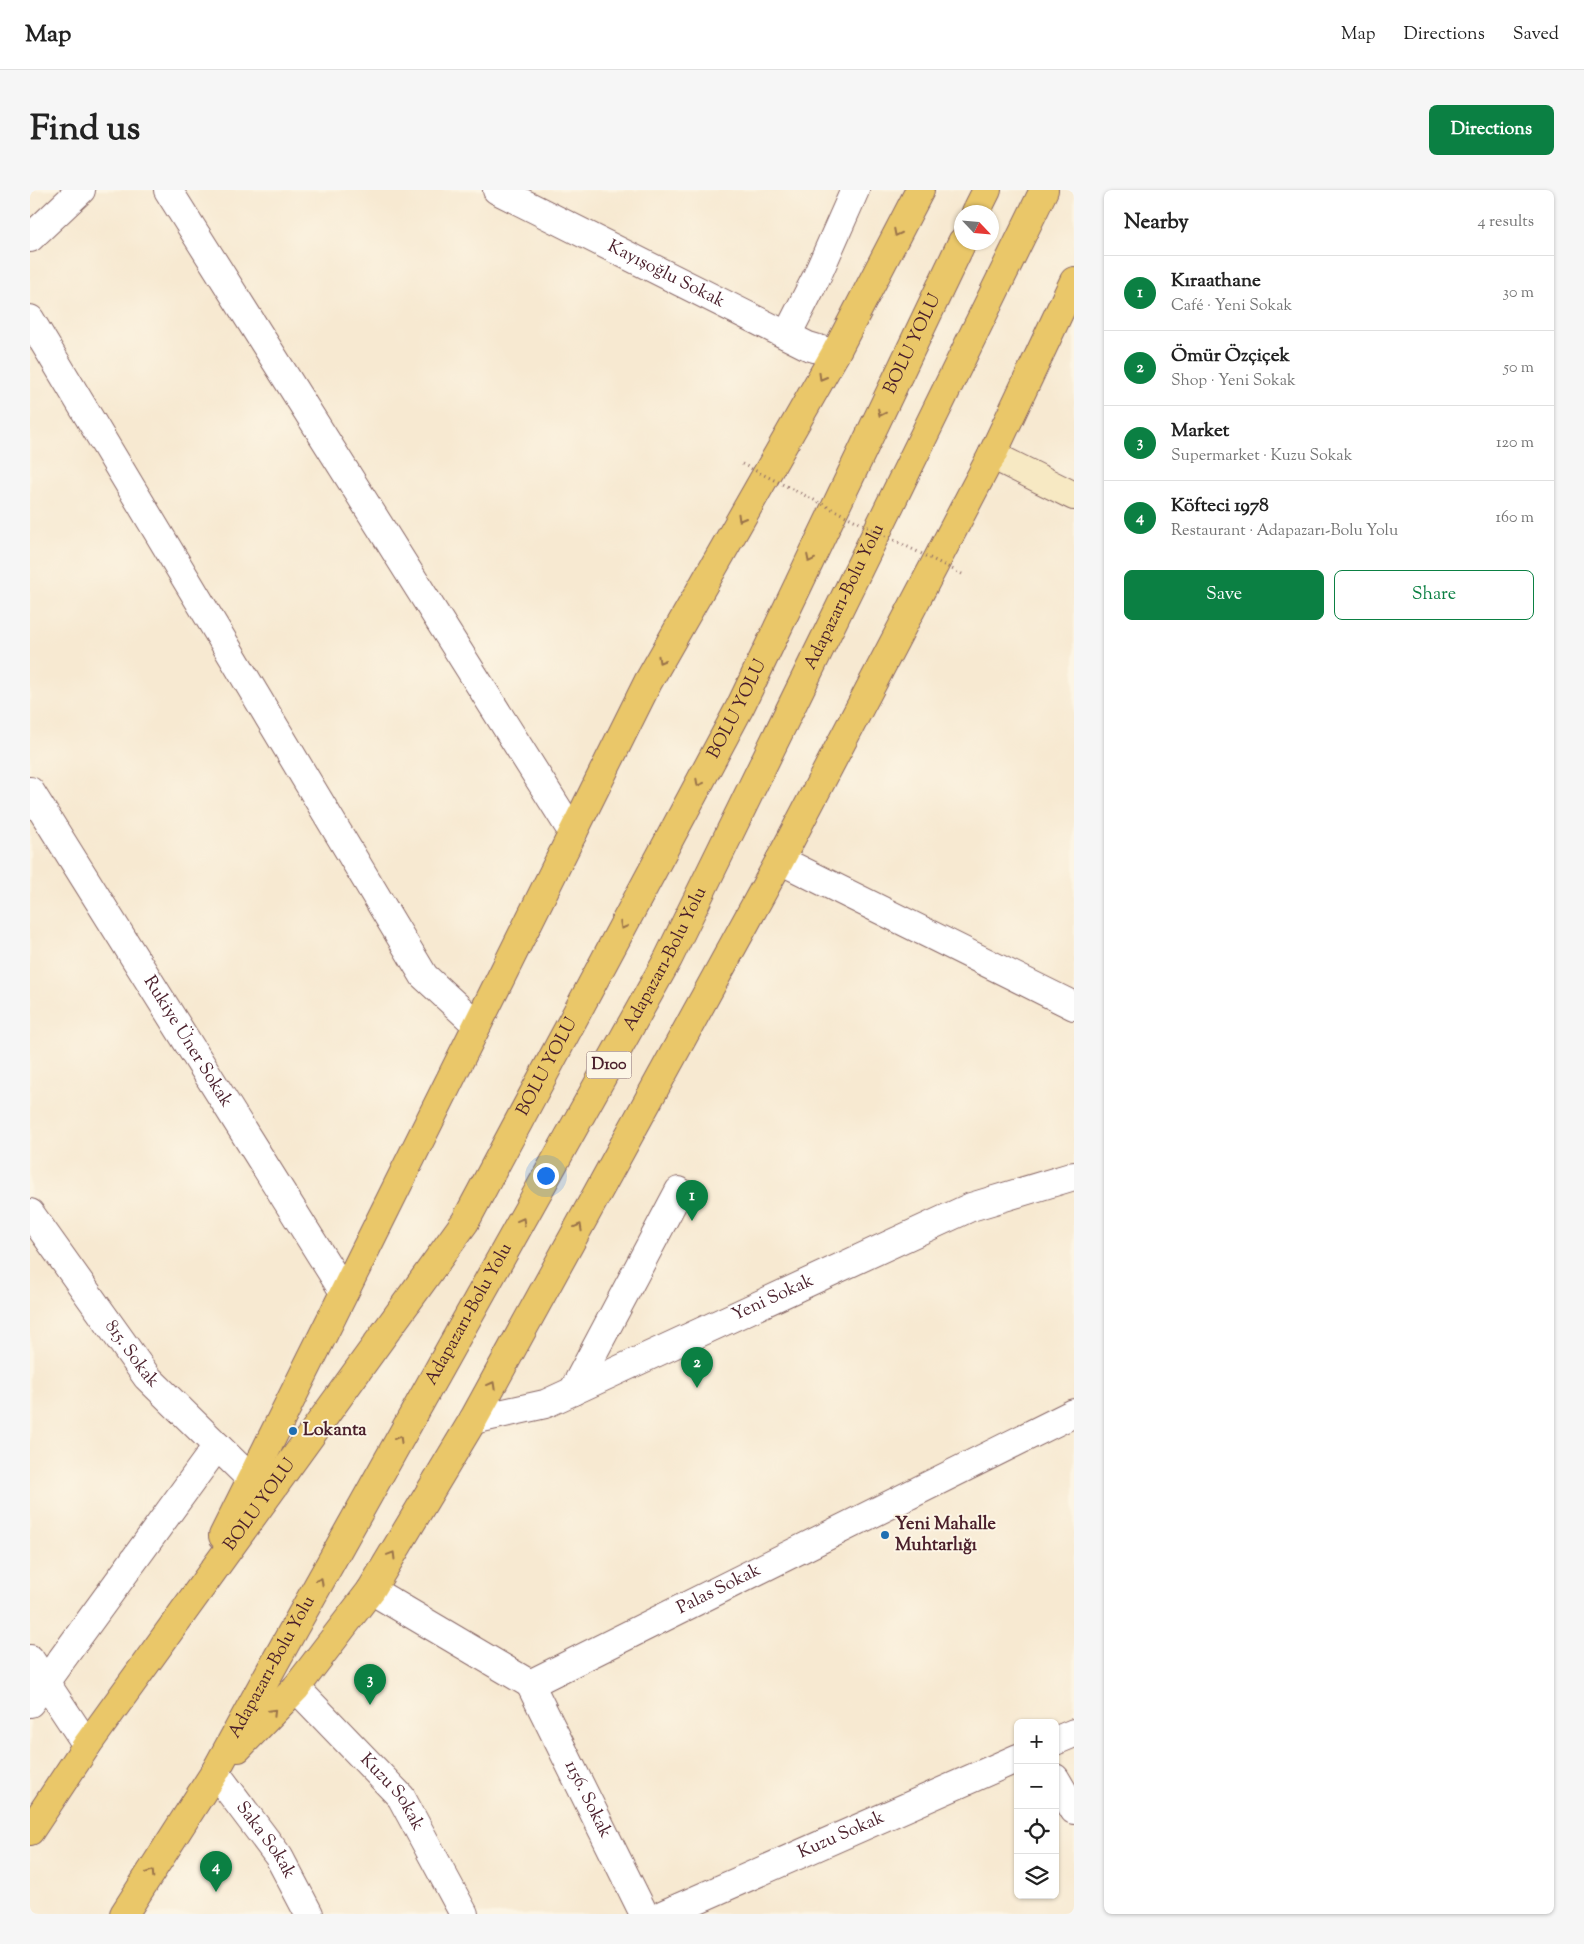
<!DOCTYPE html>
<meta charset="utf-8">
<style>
body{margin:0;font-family:"Sorts Mill Goudy",serif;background:#f6f6f6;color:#222}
.controls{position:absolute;right:15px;bottom:15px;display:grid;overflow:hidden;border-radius:8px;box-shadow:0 1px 4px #0004}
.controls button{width:45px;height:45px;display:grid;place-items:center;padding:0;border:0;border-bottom:1px solid #e0e0e0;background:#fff;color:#222;font:25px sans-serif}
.compass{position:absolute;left:924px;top:15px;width:45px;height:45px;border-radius:50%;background:#fff;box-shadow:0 1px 4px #0004;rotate:116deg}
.you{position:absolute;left:515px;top:985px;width:18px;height:18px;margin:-12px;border:4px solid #fff;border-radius:50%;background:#1a73e8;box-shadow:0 0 0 8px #1a73e833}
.badge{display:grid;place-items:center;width:32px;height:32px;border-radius:50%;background:#0b8043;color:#fff;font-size:16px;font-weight:700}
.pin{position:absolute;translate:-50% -41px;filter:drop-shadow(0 1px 2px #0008)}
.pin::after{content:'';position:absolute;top:26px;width:18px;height:15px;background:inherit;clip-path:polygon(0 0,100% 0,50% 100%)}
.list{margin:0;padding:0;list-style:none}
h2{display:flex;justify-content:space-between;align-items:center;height:65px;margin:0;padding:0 20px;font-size:21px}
h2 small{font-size:16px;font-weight:400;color:#767676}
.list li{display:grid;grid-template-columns:32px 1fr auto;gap:15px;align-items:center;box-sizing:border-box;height:75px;padding:0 20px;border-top:1px solid #e0e0e0}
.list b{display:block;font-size:19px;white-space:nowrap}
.list p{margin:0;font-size:16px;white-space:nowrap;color:#767676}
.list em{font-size:16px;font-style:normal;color:#767676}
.actions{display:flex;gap:10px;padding:15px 20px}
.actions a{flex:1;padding:11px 0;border:1px solid #0b8043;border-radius:8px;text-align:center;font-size:18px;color:#0b8043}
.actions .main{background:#0b8043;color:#fff}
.icon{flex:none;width:28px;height:28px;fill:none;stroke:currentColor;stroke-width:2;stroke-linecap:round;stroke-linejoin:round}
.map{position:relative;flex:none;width:1044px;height:1724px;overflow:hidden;border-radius:8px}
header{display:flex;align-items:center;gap:30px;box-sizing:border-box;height:70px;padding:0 25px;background:#fff;border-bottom:1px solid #e0e0e0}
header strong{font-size:24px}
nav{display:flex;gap:28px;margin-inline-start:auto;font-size:18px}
.intro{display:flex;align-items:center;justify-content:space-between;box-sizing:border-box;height:120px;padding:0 30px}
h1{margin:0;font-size:35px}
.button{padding:12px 22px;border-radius:8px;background:#0b8043;color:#fff;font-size:18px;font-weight:700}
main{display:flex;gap:30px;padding:0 30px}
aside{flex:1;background:#fff;border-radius:8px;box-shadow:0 1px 4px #0004}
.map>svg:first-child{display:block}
</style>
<header>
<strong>Map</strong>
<nav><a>Map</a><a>Directions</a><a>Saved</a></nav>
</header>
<div class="intro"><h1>Find us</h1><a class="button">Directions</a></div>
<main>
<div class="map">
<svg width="1044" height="1724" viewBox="0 0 1044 1724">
<rect width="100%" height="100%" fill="#fcf5e5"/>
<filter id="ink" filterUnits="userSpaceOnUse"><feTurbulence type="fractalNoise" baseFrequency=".02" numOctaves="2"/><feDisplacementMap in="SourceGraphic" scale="10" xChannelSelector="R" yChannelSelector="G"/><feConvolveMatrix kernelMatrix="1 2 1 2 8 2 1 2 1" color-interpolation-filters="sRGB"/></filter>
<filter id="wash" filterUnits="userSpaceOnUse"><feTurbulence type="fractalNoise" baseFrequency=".0096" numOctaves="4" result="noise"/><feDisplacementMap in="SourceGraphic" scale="20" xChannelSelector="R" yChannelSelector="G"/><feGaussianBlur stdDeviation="1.12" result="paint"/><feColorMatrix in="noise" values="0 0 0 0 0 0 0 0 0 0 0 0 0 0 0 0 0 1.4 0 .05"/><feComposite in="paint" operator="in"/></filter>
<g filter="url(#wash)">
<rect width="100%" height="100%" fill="#f7e9d1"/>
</g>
<g filter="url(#ink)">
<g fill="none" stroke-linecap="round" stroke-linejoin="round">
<defs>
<g id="street">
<path d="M138 0 543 643"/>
<path id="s1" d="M467 0 778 156 805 164"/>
<path d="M0 48 51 0"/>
<path d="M0 129 394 786 447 835"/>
<path d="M757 145 787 86 825 0"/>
<path id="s2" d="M0 601 314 1102"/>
<path d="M750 670 1044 816"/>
<path id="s3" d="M0 1023 117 1187 221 1289"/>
<path d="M543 1201 649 1001"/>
<path id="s4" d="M443 1230 515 1214 941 1017 1044 986"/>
<path id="s5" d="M341 1400 500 1494 1044 1223"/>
<path d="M0 1469 57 1555"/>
<path id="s6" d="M500 1494 614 1724"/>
<path id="s7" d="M266 1498 371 1607 434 1724"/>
<path d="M0 1513 187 1256"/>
<path d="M1025 1551 1044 1543"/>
<path id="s8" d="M185 1582 249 1667 279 1724"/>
<path d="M1025 1588 1044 1620"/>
<path id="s9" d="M634 1724 988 1568"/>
</g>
<path id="secondary" d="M962 265 1044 306"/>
<g id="highway">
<path d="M946 22 957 0"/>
<path d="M193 1346 618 492 805 164 890 0"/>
<path d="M208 1558 266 1498 341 1400 443 1230 750 670 962 265 1044 91"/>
<path id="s10" d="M0 1641 57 1555 435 1032 711 515 932 52"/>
<path id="s11" d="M94 1724 185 1582 244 1474 638 769 1014 0"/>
</g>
</defs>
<use href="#street" stroke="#876665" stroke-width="30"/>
<use href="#secondary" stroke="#876665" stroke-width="30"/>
<use href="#highway" stroke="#876665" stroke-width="30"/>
<use href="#street" stroke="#fff" stroke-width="28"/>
<use href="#secondary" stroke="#f7e9c3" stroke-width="28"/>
<use href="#highway" stroke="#eac769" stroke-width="28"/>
<path stroke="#876665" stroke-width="3" stroke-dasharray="1 4" stroke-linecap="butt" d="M712 274 934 385"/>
</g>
<defs><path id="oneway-chevron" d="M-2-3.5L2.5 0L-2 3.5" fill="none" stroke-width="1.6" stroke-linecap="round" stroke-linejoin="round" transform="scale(1.25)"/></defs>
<g stroke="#9a734a">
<use href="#oneway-chevron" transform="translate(867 43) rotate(117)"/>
<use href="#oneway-chevron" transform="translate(792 187) rotate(120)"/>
<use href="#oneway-chevron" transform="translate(851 223) rotate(116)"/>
<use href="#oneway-chevron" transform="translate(711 328) rotate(120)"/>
<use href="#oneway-chevron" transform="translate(780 369) rotate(116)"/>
<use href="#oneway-chevron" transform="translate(631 470) rotate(120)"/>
<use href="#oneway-chevron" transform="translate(669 593) rotate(118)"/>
<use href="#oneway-chevron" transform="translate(593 736) rotate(118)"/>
<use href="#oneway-chevron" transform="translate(492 1031) rotate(-61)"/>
<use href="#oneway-chevron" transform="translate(549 1037) rotate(-61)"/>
<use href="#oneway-chevron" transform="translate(462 1195) rotate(-61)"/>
<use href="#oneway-chevron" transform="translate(369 1249) rotate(-61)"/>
<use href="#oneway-chevron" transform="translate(362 1365) rotate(-59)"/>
<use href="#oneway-chevron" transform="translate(290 1391) rotate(-61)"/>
<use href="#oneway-chevron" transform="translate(243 1522) rotate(-46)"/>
<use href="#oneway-chevron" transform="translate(121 1683) rotate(-57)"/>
</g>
</g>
<g fill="#1f6fb2" stroke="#fcf5e5" stroke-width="2">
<circle cx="263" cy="1241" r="5"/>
<circle cx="855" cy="1345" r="5"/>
</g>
<g text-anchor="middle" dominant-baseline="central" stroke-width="4" stroke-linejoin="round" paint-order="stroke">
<rect fill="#fcf5e5" stroke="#7f5f63" stroke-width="1" x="556.5" y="861.5" width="45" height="27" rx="4"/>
<g font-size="16" font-weight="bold" fill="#4a1f2b">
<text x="579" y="875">D100</text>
</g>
<g font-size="18" fill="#4a1f2b" stroke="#fcf5e5">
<text stroke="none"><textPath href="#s1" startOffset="189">Kayışoğlu Sokak</textPath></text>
<text stroke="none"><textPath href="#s10" startOffset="1734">BOLU YOLU</textPath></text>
<text stroke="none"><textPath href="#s11" startOffset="1502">Adapazarı-Bolu Yolu</textPath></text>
<text stroke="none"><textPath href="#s10" startOffset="1329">BOLU YOLU</textPath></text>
<text stroke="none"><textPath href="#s11" startOffset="1098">Adapazarı-Bolu Yolu</textPath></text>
<text stroke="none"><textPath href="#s2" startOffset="296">Rukiye Üner Sokak</textPath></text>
<text stroke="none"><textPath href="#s10" startOffset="924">BOLU YOLU</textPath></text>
<text stroke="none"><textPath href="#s4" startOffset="325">Yeni Sokak</textPath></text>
<text stroke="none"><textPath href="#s11" startOffset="692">Adapazarı-Bolu Yolu</textPath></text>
<text stroke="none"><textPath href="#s3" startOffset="174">815. Sokak</textPath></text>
<text stroke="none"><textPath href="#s10" startOffset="399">BOLU YOLU</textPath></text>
<text stroke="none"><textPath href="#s5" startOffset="396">Palas Sokak</textPath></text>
<text stroke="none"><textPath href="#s11" startOffset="288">Adapazarı-Bolu Yolu</textPath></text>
<text stroke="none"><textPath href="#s7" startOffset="142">Kuzu Sokak</textPath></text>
<text stroke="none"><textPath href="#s6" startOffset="129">1156. Sokak</textPath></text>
<text stroke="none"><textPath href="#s9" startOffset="194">Kuzu Sokak</textPath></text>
<text stroke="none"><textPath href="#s8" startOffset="85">Saka Sokak</textPath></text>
</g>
<g font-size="18" font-weight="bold" fill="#4a1f2b" stroke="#fcf5e5" text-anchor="start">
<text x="273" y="1241">Lokanta</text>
<text x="865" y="1335">Yeni Mahalle<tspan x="865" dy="21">Muhtarlığı</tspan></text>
</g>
</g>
</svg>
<div class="controls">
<button>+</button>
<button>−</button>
<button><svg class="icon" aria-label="locate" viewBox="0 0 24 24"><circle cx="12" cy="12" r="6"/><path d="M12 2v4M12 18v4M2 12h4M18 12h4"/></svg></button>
<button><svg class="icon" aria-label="layers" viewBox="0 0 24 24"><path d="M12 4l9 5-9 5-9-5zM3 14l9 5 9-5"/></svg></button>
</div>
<svg class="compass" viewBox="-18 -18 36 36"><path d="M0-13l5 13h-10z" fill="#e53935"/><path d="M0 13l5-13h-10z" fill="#767676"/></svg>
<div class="you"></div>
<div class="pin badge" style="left:662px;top:1031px">1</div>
<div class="pin badge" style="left:667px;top:1198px">2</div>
<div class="pin badge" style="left:340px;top:1515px">3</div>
<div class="pin badge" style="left:186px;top:1702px">4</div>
</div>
<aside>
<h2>Nearby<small>4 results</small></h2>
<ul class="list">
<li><span class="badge">1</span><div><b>Kıraathane</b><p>Café · Yeni Sokak</p></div><em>30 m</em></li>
<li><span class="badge">2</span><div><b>Ömür Özçiçek</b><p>Shop · Yeni Sokak</p></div><em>50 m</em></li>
<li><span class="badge">3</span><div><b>Market</b><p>Supermarket · Kuzu Sokak</p></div><em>120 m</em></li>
<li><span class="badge">4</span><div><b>Köfteci 1978</b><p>Restaurant · Adapazarı-Bolu Yolu</p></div><em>160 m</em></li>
</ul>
<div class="actions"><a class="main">Save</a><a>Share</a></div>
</aside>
</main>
